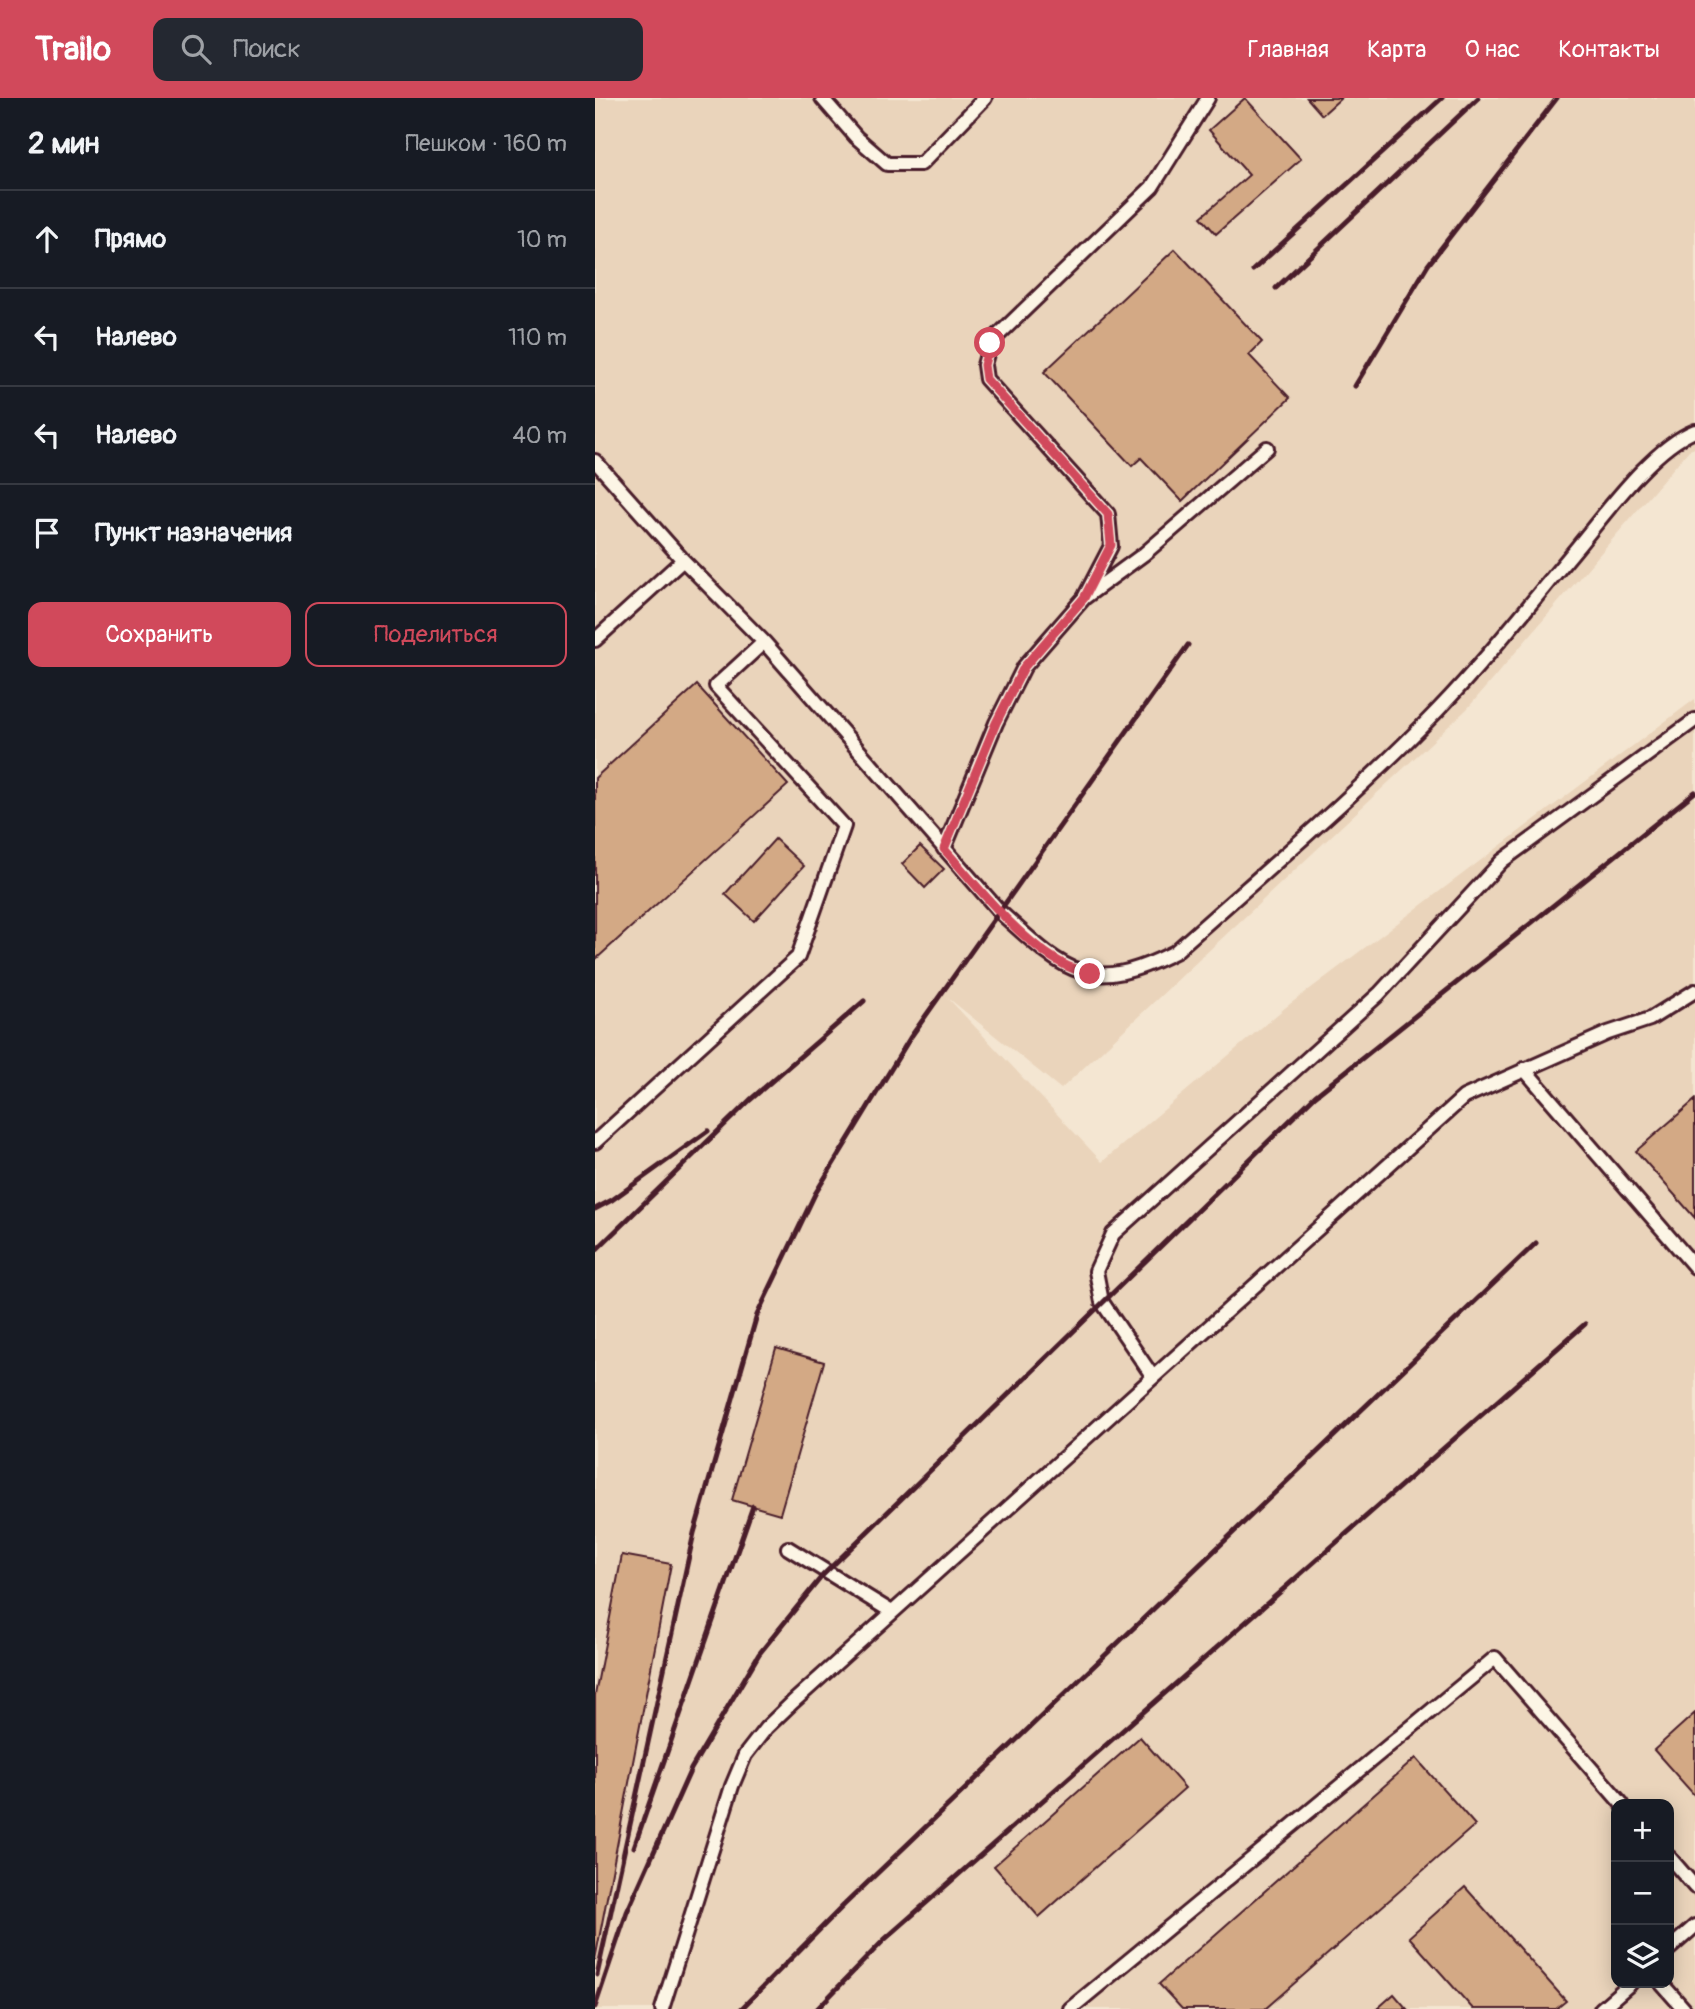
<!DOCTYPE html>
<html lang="ru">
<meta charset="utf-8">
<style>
body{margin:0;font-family:Pangolin,sans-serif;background:#242831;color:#f1f3f6}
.controls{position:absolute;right:21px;bottom:21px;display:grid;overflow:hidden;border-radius:14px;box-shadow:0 4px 18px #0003}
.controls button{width:63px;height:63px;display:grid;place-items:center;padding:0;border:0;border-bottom:2px solid #363941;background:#171b24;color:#f1f3f6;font:35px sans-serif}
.stop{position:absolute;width:21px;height:21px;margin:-16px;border:5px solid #d1495b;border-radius:50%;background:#fff}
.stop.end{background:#d1495b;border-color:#fff;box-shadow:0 2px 7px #0008}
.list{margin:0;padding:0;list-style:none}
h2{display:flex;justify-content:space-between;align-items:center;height:91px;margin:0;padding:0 28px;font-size:30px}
h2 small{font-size:23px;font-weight:400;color:#9ea1a6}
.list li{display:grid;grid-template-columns:46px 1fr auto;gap:21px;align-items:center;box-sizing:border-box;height:98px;padding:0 28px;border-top:2px solid #363941}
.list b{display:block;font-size:26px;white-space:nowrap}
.list em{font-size:23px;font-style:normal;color:#9ea1a6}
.actions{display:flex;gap:14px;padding:21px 28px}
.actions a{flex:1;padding:16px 0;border:2px solid #d1495b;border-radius:14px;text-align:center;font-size:24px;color:#d1495b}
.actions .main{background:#d1495b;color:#fff}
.icon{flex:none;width:38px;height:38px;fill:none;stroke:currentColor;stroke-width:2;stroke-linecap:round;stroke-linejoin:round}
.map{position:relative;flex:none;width:1100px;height:1911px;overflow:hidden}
header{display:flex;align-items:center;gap:42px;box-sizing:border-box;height:98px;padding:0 35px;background:#d1495b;color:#fff}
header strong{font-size:33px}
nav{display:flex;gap:38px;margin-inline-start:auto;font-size:24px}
.search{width:490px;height:63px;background:#242831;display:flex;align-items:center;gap:18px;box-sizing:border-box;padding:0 24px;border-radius:14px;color:#9ea1a6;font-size:26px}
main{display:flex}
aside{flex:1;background:#171b24}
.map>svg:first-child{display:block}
</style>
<header>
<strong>Trailo</strong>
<div class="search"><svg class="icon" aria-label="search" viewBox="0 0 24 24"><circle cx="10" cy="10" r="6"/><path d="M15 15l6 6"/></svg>Поиск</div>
<nav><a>Главная</a><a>Карта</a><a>О нас</a><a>Контакты</a></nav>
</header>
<main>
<aside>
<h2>2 мин<small>Пешком · 160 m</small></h2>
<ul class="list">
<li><svg class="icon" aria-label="ahead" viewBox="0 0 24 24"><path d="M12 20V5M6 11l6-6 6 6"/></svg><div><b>Прямо</b></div><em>10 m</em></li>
<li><svg class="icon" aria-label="left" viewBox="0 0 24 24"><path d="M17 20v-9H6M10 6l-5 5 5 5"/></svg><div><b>Налево</b></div><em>110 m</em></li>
<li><svg class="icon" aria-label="left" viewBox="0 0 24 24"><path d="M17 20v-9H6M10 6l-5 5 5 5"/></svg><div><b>Налево</b></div><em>40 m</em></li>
<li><svg class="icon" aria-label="arrive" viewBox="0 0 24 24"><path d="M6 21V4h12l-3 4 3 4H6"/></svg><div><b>Пункт назначения</b></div></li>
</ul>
<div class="actions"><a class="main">Сохранить</a><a>Поделиться</a></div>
</aside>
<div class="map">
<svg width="1100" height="1911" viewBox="0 0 1100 1911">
<rect width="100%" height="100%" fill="#f4e6d2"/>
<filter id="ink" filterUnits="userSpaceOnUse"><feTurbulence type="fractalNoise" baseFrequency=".0143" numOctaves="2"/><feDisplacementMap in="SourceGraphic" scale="14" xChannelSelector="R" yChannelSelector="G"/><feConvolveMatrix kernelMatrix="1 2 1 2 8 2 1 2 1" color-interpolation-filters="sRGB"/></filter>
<g filter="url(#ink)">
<path fill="#ead4bb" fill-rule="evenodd" d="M0 0H1100V350L1094 352 872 611 466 991 352 899 507 1064 691 909 1100 601V1911H0ZM1021 1706H1074V1885H1021Z"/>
<path fill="#d3a985" stroke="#4a1f2b" stroke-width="2" d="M650 0 706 61 621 136 606 119 654 77 614 32Z
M712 0H746L727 17Z
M580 151 667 244 654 257 695 300 587 403 546 360 537 368 449 274Z
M102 587 193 687 0 862V680Z
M180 741 209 768 159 823 130 796Z
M325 748 349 771 330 790 307 766Z
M1100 1002V1120L1041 1053Z
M181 1250 229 1264 185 1416 137 1402Z
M27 1457 76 1466 0 1862V1597Z
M1100 1615V1698L1059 1652Z
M545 1639 590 1690 444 1819 399 1768Z
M821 1660 880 1727 670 1911H587L564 1886Z
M870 1789 971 1903 961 1911H878L814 1839Z
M799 1896 812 1911H782Z"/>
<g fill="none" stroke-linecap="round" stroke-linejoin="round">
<defs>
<path id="lane" d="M227 0 261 39 292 66H326L390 0
M0 363 88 462
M489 500 516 448 513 416 391 281 389 267 395 245 557 89 613 0
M0 542 88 462 169 544 405 814C471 874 493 898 580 854 668 775 760 698 842 613 891 562 935 506 980 452 1010 416 1057 350 1100 333
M349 751 401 625 429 569 489 500 549 456 672 350
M929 971 1100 1169
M0 1044 203 859 249 728 121 588 169 544
M558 1279 507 1204 501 1173 518 1136 784 896 907 763 1100 622
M193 1450 297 1514
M1074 1759 1100 1789
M1074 1851 1100 1828
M1066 1885 1089 1911
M67 1911 137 1688 150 1657 171 1630 198 1604 869 999 1013 935 1055 921 1100 893
M475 1911 900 1560 1027 1706
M1006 1911 1036 1885"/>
</defs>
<use href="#lane" stroke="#4a1f2b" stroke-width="18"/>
<use href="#lane" stroke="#fcf5e5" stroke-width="12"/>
<path stroke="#4a1f2b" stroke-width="5" d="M658 172 847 0
M681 190 883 0
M760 288 833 167 962 0
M0 1111 17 1102 113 1033
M0 1153 155 1002 269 903
M39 1749 158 1408
M2 1877 99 1435 162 1217 220 1096 315 940 593 547
M0 1909 32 1814 96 1671 164 1556 228 1477 720 998 1100 694
M146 1911 249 1807 941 1145
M222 1911 289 1842 990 1226"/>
</g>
</g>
<g fill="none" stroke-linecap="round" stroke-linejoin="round" filter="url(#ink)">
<path stroke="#d1495b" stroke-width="9" d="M395 245 389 267 391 281 513 416 516 447 489 500 429 569 401 625 349 751C383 789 424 843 470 867 477 871 487 873 495 876"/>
</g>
</svg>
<div class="controls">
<button>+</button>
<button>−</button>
<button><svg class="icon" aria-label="layers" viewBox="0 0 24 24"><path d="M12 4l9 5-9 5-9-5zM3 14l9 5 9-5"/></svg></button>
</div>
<div class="stop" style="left:395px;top:245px"></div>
<div class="stop end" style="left:495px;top:876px"></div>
</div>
</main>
